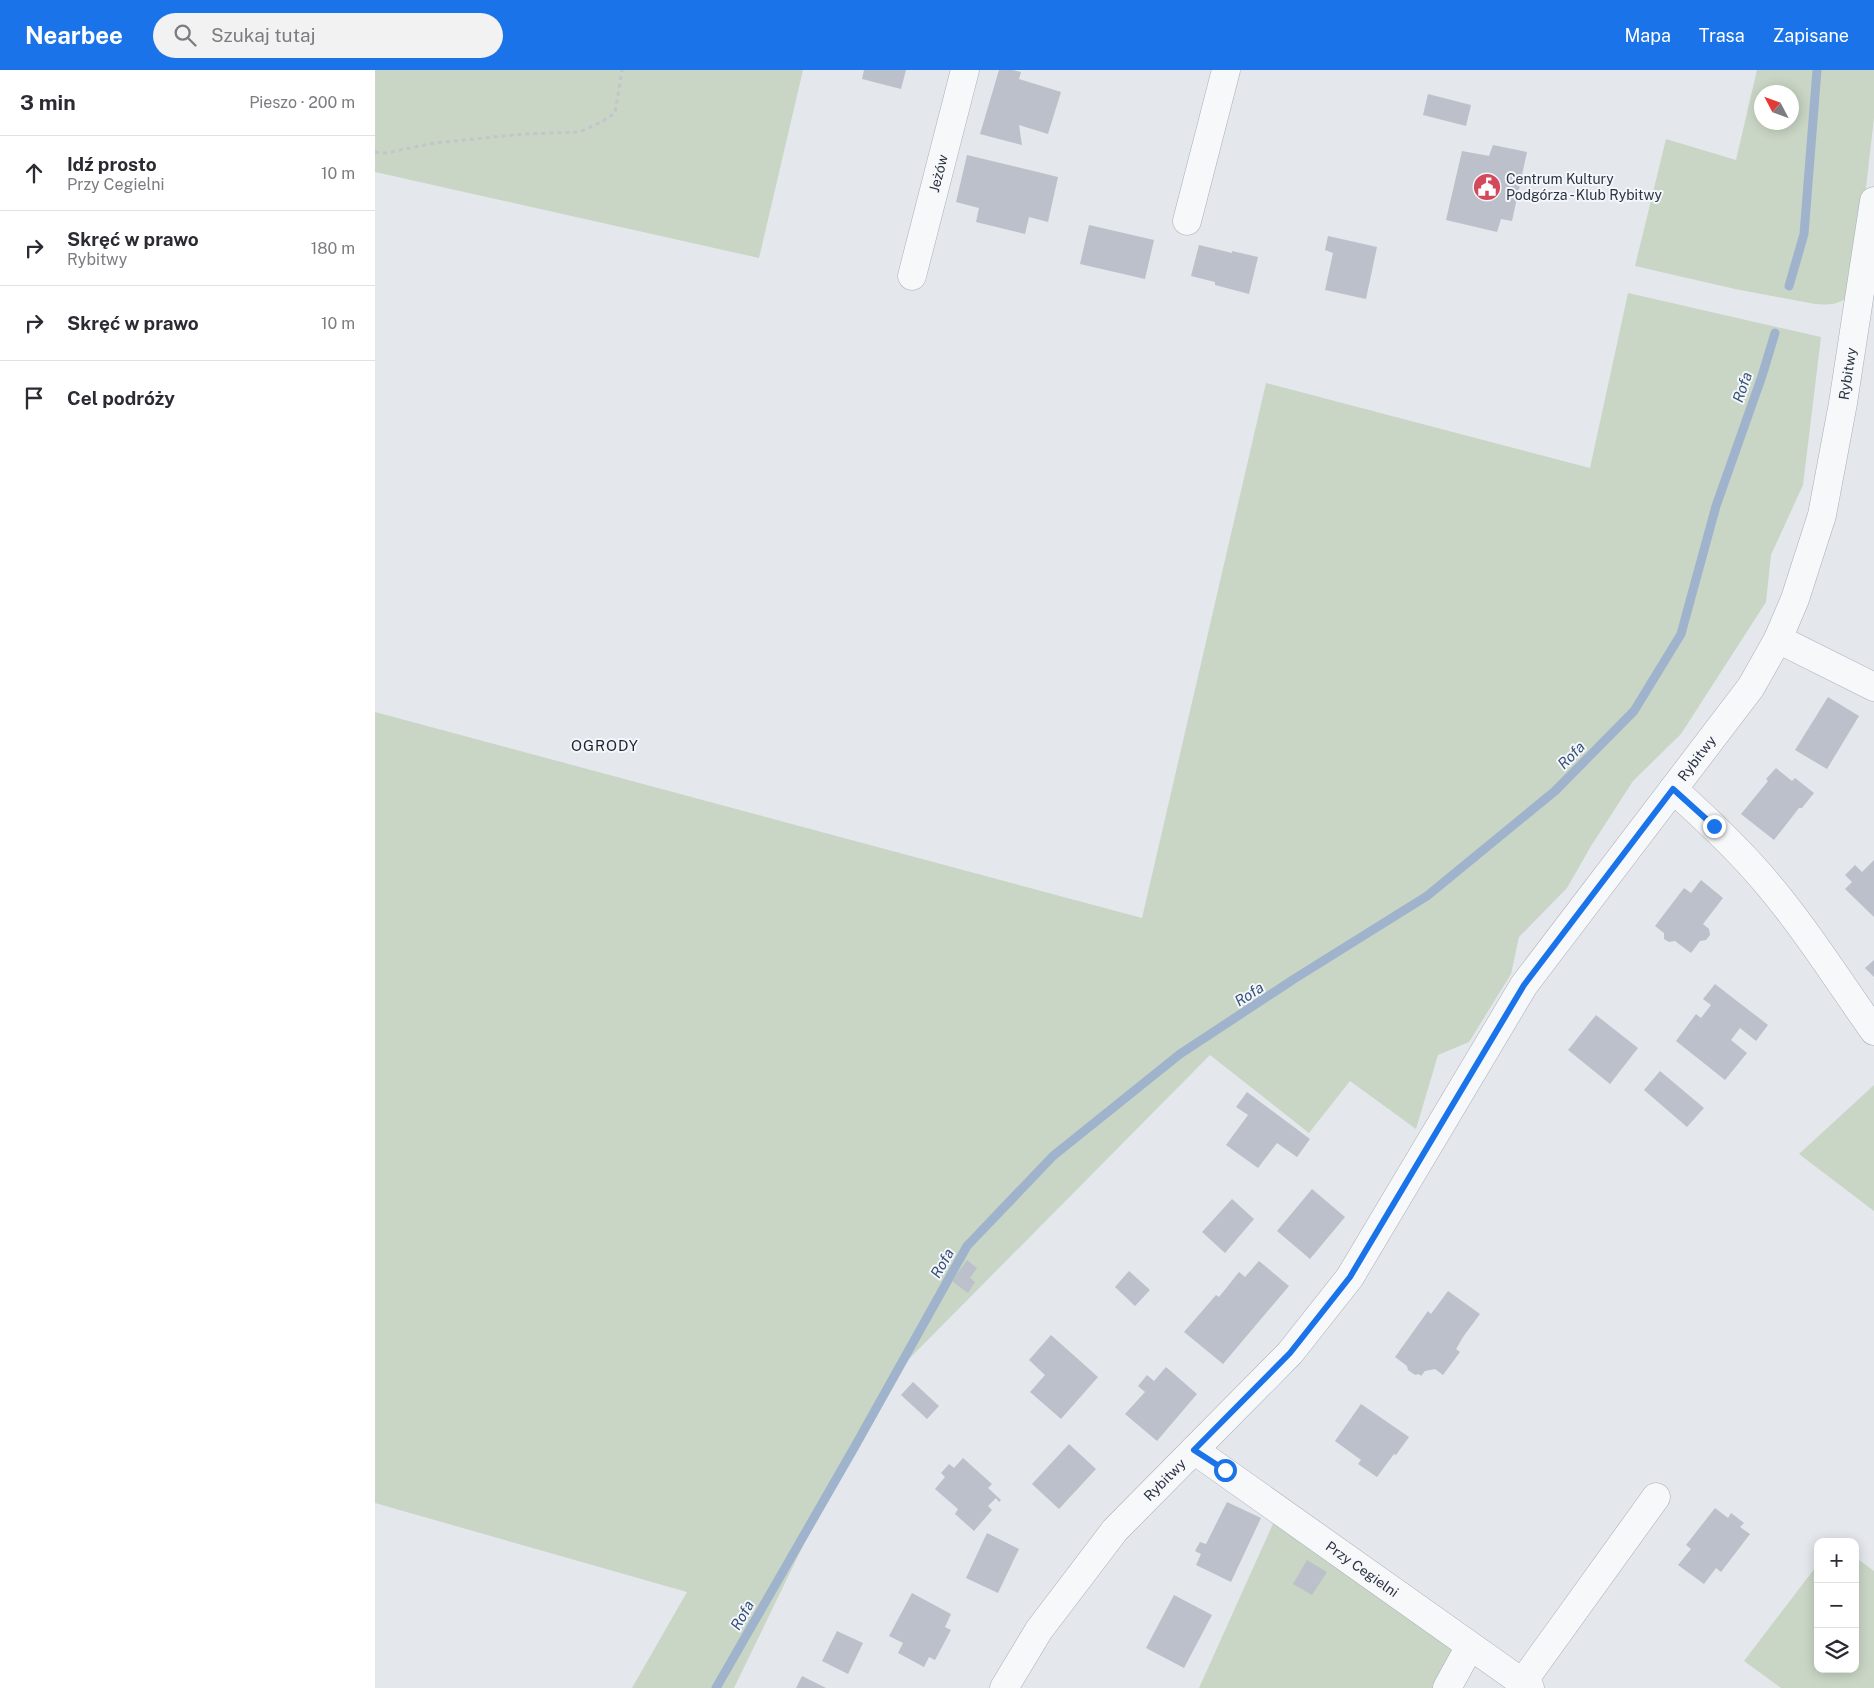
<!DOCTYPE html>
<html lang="pl">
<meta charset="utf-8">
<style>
body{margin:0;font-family:"Public Sans",sans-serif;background:#f2f2f3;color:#2b2b33}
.controls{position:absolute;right:15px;bottom:15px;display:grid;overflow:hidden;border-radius:10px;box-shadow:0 2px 12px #0003}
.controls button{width:45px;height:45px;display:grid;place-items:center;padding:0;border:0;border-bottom:1px solid #e1e1e2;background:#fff;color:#2b2b33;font:25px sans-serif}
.compass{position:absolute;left:1379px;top:15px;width:45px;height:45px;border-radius:50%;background:#fff;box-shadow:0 2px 12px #0003;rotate:311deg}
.stop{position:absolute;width:15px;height:15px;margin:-11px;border:4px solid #1a73e8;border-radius:50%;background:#fff}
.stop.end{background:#1a73e8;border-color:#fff;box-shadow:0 1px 5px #0008}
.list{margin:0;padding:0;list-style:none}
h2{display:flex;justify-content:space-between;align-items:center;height:65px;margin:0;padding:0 20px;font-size:21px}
h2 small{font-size:16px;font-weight:400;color:#7c7c81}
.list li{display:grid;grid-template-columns:32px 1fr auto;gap:15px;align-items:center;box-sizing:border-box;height:75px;padding:0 20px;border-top:1px solid #e1e1e2}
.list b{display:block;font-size:19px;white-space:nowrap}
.list p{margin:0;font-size:16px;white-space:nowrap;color:#7c7c81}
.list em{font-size:16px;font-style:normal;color:#7c7c81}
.icon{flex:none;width:28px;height:28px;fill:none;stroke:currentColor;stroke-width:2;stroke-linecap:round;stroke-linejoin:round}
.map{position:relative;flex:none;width:1499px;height:1618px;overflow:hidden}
header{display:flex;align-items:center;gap:30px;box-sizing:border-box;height:70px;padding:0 25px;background:#1a73e8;color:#fff}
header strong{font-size:24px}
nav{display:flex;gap:28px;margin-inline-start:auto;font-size:18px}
.search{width:350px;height:45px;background:#f2f2f3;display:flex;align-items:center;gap:12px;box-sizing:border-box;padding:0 18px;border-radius:28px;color:#7c7c81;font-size:19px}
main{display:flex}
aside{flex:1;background:#fff}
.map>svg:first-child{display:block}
</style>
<header>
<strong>Nearbee</strong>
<div class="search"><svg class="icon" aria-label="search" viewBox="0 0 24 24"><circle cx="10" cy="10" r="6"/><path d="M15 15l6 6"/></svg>Szukaj tutaj</div>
<nav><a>Mapa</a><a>Trasa</a><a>Zapisane</a></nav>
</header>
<main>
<aside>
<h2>3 min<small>Pieszo · 200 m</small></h2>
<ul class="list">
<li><svg class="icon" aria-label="ahead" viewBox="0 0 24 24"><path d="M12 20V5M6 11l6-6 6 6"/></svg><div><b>Idź prosto</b><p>Przy Cegielni</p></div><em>10 m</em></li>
<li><svg class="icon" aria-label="right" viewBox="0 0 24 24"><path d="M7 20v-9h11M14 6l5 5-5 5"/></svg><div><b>Skręć w prawo</b><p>Rybitwy</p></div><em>180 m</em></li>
<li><svg class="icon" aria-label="right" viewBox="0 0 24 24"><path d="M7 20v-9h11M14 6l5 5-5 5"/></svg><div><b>Skręć w prawo</b></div><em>10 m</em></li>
<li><svg class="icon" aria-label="arrive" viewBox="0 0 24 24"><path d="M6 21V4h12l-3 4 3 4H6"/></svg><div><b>Cel podróży</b></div></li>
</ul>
</aside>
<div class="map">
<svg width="1499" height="1618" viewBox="0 0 1499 1618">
<rect width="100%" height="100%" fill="#e4e7ec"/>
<path fill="#c9d6c5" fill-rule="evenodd" d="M0 0H428L384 188 0 102Z
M1382 0H1499V48L1489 135 1473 227C1462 235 1453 235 1440 234L1360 219 1260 196 1291 69 1361 90ZM1386 22H1416V52H1386Z
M1253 223 1446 267 1428 415 1396 485 1391 532 1306 664 1258 711 1216 776 1192 818 1144 867 1136 904 1094 972 1063 985 1041 1059 975 1011 934 1063 835 985 525 1298 456 1418 359 1618H257L312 1522 0 1433V642L767 848 891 313 1215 398Z
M1499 1015V1141L1424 1084Z
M901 1447 1084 1581 1065 1618H824Z
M1480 1487 1499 1501V1618H1406L1369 1591 1443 1494V1599H1480Z"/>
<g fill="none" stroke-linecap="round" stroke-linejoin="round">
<path stroke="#9fb4cc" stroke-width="9" d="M1414 216 1429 164 1442 0
M341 1618 479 1378 592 1176 678 1086 805 984 919 909 1052 826 1180 721 1259 641 1306 564 1341 436 1387 306 1400 263"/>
</g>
<path fill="#bbc0ca" d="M489 0H531L526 19 487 9Z
M624 0H638L646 2 644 9 686 22 673 64 644 55 647 75 605 64Z
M1053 24 1096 35 1091 56 1048 45Z
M1118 75 1152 82 1137 151 1126 149 1122 162 1071 150 1087 81 1114 86Z
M592 85 683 107 673 152 654 147 650 164 601 152 604 138 581 132Z
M714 155 779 170 770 209 705 194Z
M953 166 1002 177 991 229 950 220 958 183 950 180Z
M824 175 857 183V181L883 187 874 224 840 215V212L816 206Z
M1453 627 1484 646 1452 699 1420 680Z
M1401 698 1417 711 1420 708 1439 723 1427 738H1424L1399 770 1366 744 1393 711 1391 709Z
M1499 790V847L1470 819 1477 812 1470 805 1480 795 1487 802Z
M1326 810 1348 828 1328 854 1334 859 1335 865 1331 870 1325 871 1316 883 1300 871 1294 872 1289 869V863L1280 856 1309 818 1316 823Z
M1499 890V907L1490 898Z
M1340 914 1393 955 1381 971 1365 958 1356 970 1372 983 1350 1010 1301 971 1321 944 1326 948 1336 935 1328 929Z
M1221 945 1263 978 1235 1014 1193 980Z
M1285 1001 1329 1038 1312 1057 1269 1020Z
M872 1022 935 1069 922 1087 902 1073 883 1098 851 1075 873 1045 861 1037Z
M937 1119 970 1147 935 1189 902 1161Z
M857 1129 879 1149 850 1183 827 1162Z
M592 1190 602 1198 595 1208 600 1212 593 1223 577 1211Z
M884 1191 914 1216 848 1294 809 1262 841 1225 844 1227 864 1202 870 1207Z
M754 1201 775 1220 760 1236 740 1217Z
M1073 1221 1105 1244 1088 1267 1081 1279 1085 1282 1068 1305 1060 1299 1050 1301 1046 1306 1044 1304 1040 1305 1033 1300 1032 1296 1020 1287 1053 1241 1056 1244Z
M676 1265 723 1307 686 1349 655 1322 670 1305 654 1290Z
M791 1297 822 1324 782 1371 750 1344 770 1322 763 1316 772 1305 779 1311Z
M538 1312 564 1336 552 1349 526 1325Z
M986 1334 1034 1367 1021 1385 1019 1384 1002 1407 983 1394 986 1390 960 1371Z
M694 1374 721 1399 684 1439 657 1414Z
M588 1388 617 1414 613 1418 626 1430 624 1432 621 1428 613 1436 617 1440 599 1461 580 1444 583 1439 560 1419 570 1407 566 1403 574 1394 579 1398Z
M852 1432 886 1448 856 1512 821 1495 826 1484 820 1481 825 1472 831 1474Z
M1340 1438 1353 1448 1356 1443 1369 1453 1365 1457 1375 1464 1346 1502 1341 1498 1329 1514 1303 1495 1316 1479 1311 1475Z
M612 1463 644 1479 623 1523 591 1508Z
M932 1490 952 1502 937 1525 918 1514Z
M537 1523 576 1544 570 1557 576 1560 560 1590 554 1587 549 1597 523 1583 528 1573 514 1566Z
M799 1525 837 1545 809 1598 771 1578Z
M462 1561 488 1573 473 1604 447 1591Z
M427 1606 451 1618H421Z"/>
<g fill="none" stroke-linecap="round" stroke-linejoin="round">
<defs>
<g id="minor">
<path d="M812 151 851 0"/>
<path id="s1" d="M537 206 590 0"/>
<path d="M1403 569 1499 617"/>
<path d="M1298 719C1328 746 1358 774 1385 805 1427 853 1462 909 1499 961"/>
<path id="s2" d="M819 1380 1155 1618"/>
<path d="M1147 1613 1281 1427"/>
<path id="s3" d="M629 1618 664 1560 740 1460 915 1283 975 1207 1149 915 1376 617 1403 569 1420 529 1447 445 1468 333 1499 131"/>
<path d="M1072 1618 1095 1576"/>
</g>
</defs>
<use href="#minor" stroke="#a9aeb7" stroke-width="29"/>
<path stroke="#c2c5cb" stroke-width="3" stroke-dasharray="4 4" stroke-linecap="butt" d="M0 82 11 83 59 73 149 64 205 62 228 51 240 43 247 0"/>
<use href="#minor" stroke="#f7f8fa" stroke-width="28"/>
</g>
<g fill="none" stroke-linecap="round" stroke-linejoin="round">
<path stroke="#1a73e8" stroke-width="6" d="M850 1400 819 1380 915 1283 975 1207 1149 915 1298 719 1339 756"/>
</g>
<defs>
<symbol id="civic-disc" viewBox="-11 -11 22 22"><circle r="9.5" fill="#d1495b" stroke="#f4f6f9"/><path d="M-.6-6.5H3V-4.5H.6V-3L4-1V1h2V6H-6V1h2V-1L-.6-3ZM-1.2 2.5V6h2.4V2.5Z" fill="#fff"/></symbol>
</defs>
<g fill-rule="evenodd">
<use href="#civic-disc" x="1096" y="101" width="32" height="32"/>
</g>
<g text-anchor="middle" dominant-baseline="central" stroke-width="4" stroke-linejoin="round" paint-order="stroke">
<g font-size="14" fill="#2b3445" stroke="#f4f6f9">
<text stroke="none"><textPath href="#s1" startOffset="106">Jeżów</textPath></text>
<text stroke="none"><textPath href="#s3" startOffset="1584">Rybitwy</textPath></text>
<text stroke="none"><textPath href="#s3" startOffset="1164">Rybitwy</textPath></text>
<text stroke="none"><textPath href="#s3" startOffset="264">Rybitwy</textPath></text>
<text stroke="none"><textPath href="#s2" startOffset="206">Przy Cegielni</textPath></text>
</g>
<g font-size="14" fill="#2b3445" stroke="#f4f6f9" text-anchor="start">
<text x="1131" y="109">Centrum Kultury<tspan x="1131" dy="16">Podgórza - Klub Rybitwy</tspan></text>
</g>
<g font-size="15" font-style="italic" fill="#34527a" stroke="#f4f6f9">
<text transform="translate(1367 317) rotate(-71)">Rofa</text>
<text transform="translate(1196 685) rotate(-45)">Rofa</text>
<text transform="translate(874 924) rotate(-33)">Rofa</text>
<text transform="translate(567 1193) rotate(-60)">Rofa</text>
<text transform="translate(367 1545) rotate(-60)">Rofa</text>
</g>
<g font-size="15" letter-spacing="1" fill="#1d2536" stroke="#f4f6f9">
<text x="230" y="675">OGRODY</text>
</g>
</g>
</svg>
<div class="controls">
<button>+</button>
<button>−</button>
<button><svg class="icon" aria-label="layers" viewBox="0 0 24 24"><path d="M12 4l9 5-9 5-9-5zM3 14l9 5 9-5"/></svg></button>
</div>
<svg class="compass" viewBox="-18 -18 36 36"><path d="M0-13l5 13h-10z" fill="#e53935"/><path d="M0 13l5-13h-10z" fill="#7c7c81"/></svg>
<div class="stop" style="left:850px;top:1400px"></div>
<div class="stop end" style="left:1339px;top:756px"></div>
</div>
</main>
